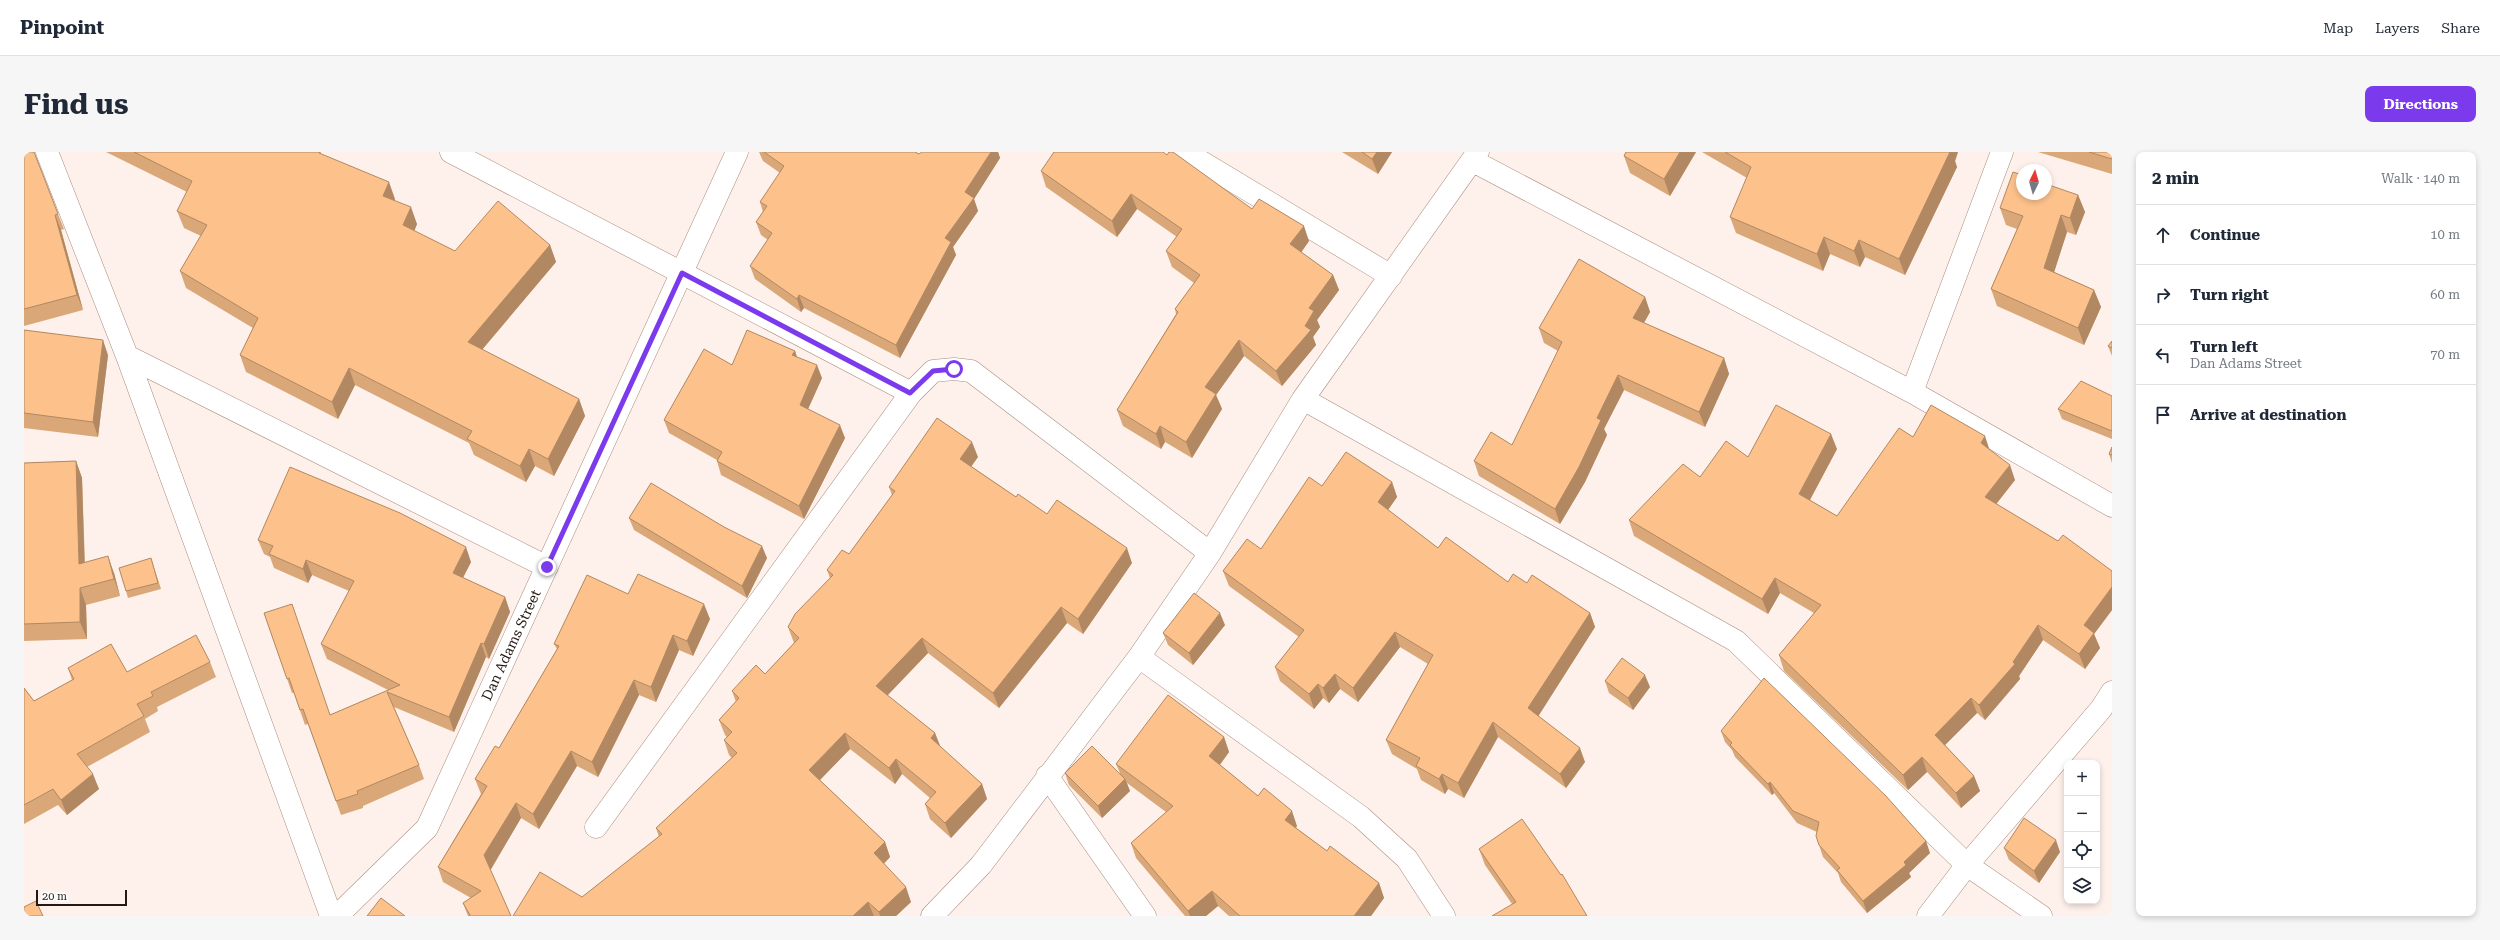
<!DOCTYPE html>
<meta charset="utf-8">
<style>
body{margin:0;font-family:"Roboto Serif",serif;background:#f6f6f7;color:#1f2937}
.controls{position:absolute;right:12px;bottom:12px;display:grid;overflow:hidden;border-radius:8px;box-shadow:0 2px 6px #0003}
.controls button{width:36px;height:36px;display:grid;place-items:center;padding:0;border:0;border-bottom:1px solid #e0e1e3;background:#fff;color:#1f2937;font:20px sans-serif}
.compass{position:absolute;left:1992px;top:12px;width:36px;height:36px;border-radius:50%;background:#fff;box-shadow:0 2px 6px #0003;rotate:5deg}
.scale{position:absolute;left:12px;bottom:10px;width:91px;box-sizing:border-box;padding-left:4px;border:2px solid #251914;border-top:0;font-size:11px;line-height:14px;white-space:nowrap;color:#251914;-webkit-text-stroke:3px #fff;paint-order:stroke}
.stop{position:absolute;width:12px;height:12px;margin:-9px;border:3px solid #7c3aed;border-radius:50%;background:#fff}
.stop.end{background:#7c3aed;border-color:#fff;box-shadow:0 1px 4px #0008}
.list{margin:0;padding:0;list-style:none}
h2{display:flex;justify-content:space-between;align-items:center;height:52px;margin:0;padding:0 16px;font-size:17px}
h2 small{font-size:13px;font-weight:400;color:#747a83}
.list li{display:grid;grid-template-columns:26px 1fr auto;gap:12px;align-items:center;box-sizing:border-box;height:60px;padding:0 16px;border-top:1px solid #e0e1e3}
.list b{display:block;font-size:15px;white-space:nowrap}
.list p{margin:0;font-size:13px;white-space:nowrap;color:#747a83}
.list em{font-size:13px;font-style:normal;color:#747a83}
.icon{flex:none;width:22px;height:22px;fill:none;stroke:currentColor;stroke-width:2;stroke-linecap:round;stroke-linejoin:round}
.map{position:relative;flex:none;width:2088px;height:764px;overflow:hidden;border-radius:8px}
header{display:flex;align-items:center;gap:24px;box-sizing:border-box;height:56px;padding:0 20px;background:#fff;border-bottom:1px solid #e0e1e3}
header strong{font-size:19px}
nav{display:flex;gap:22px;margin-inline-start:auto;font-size:14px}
.intro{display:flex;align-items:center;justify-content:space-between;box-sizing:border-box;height:96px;padding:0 24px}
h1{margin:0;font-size:28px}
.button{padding:10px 18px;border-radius:8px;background:#7c3aed;color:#fff;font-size:14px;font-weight:700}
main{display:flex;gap:24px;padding:0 24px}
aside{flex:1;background:#fff;border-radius:8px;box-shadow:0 2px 6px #0003}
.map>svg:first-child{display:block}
</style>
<header>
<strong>Pinpoint</strong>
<nav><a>Map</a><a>Layers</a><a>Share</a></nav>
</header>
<div class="intro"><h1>Find us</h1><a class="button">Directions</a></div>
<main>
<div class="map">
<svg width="2088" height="764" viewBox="0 0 2088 764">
<rect width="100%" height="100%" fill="#fef0ea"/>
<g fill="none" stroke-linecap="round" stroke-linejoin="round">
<defs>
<path id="minor" d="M23 0 103 204 307 764
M427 0 887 241
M1161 0 1367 124
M1449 9 1888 240 2088 354
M103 204 523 415
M1888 240 1978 0
M1279 247 1712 489 1943 713 2017 764
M1115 505 1337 665 1383 707 1420 764
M1023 624 1121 764
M572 675 887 241 909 219 930 217 947 219 1186 401
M313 764 403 676 713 0
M908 764 957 713 1115 505 1186 401 1279 247 1454 0
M1904 764 1943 713 2077 557 2088 540"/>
</defs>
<use href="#minor" stroke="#ac8d7f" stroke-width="23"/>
<use href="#minor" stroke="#fff" stroke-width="22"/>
</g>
<path fill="#daa778" d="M0 0 34 62 40 77 37 78 59 158 0 174Z
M82 0H297V2L371 47 370 48 393 72 390 79 431 99 526 93 532 110 458 198 555 247 561 264 530 324 511 314 502 330 450 303 445 291 331 233 314 267 222 220 216 203 229 176 162 136 156 119 177 84 160 76 153 59 163 40Z
M735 0H891L895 2 974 0 976 6 950 47 954 59 929 95 932 103 876 206 780 156 777 160 731 127 726 114 744 88 737 83 732 70 739 60 736 50 756 21 739 9Z
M1318 0H1368L1354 22Z
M1602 0H1672L1646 44 1606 21 1600 4Z
M1678 0H1934L1931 9 1933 15 1881 123 1841 105 1836 115 1806 102 1799 119 1712 81 1706 65 1723 26Z
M2014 0H2088V22Z
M1017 19 1228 57 1285 89 1277 100 1309 123 1315 138 1293 168 1296 175 1289 185 1292 193 1258 234 1220 204 1192 243 1198 257 1168 306 1141 290 1137 297 1099 274 1093 258 1152 162 1151 157 1170 131 1148 115 1142 99 1153 85 1113 57 1093 85 1022 35Z
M2054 43 2061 60 2052 83 2043 80 2030 120 2070 138 2077 155 2060 193 1973 154 1967 137 1993 77 1982 73 1976 56Z
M1621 145 1626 160 1620 171 1700 206 1705 222 1681 275 1600 238 1580 277 1583 283 1561 330 1536 372 1455 324 1450 309 1488 293 1534 199 1520 191 1515 176Z
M0 178 84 203 74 285 0 276Z
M2088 189V204L2084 194Z
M771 199 773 205 798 226 784 257 821 286 780 367 697 323 693 309V308L645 281 640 268 708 213Z
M2088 244V287L2038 267 2034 257Z
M1889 285 1966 297 1991 328 1972 352 2034 389 2088 419V458L2070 482 2076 496 2061 517 2019 488 1995 524 1996 527 1961 568 1953 561 1921 593 1950 624 1956 639 1937 656 1903 620 1884 638 1760 519 1755 503 1790 461 1756 441 1744 462 1610 384 1605 368 1676 325 1724 305 1813 297 1786 348 1813 364Z
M2088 295V311L2085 302Z
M954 305 947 314 992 345 1023 362 1108 411 1059 482 1043 471 975 556 904 501 863 544 911 581 916 595 958 632 963 647 927 686 906 667 901 652 906 646 878 622 871 632 826 597 796 628 861 690 866 705 860 712 887 750 872 764H489L558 745 635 685 632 676 708 606 705 603 700 588 703 585 701 583 695 568 712 550 708 539 741 522 770 491 764 475 806 426 803 418 825 402 868 343 865 335Z
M52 309 58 326 61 411 90 421 96 444 62 453 63 487 0 489V311Z
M1368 330 1373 345 1364 358 1414 396 1484 430 1503 431 1566 461 1571 475 1514 564 1561 610 1542 636 1474 585 1440 646 1424 637 1421 642 1397 628 1393 617 1368 602 1362 588 1404 512 1376 495 1334 550 1316 537 1305 551 1299 546 1290 557 1256 529 1251 515 1275 485 1205 434 1199 419 1237 397 1298 334Z
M605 366 743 406 723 446 610 378Z
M234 388 447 410 439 426 481 445 486 460 465 507 462 505 430 580 370 555 395 613 400 627 339 654V656L317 663 284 572 281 573 270 541H268L240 461 306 563 364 538 303 507 297 492 325 439 288 423 284 431 250 416 246 405 240 402Z
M127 406 137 437 104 446 102 439Z
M604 442 686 467 669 504 655 498 632 550 615 543 574 625 553 614 515 677 497 666 466 718 487 764H444L439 751 447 746 419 730 414 715 457 642 451 627 475 596 533 497 530 492Z
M1201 473 1169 513 1144 493 1139 481Z
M186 510 192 525 133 555 134 559 121 567 126 580 63 615 75 637 43 663 34 653 0 672V536L10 549 48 528 44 516 103 520Z
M1581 529 1626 535 1609 558 1585 541Z
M1697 579 1906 701 1885 721 1887 725 1843 761 1817 730 1814 721 1799 705 1795 693 1793 680 1773 671 1750 641 1748 643 1711 605 1708 598 1701 590Z
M1200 585 1205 600 1196 613 1234 644 1273 674 1272 676 1303 699 1355 731 1360 746 1347 764H1205L1194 754 1182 764H1161L1112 706 1107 691 1142 660 1103 631 1106 639 1078 666 1045 633 1041 621H1096L1092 612Z
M1980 696 2036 700 2015 731 1985 708Z
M1455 697 1563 764 1488 752 1461 713Z"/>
<path fill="#b18862" d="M967 0H974L976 6 950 47 954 59 929 95 932 103 876 206 872 193 941 40Z
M1353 0H1368L1354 22 1348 7Z
M1656 0H1672L1646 44 1640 27Z
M1925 0H1934L1931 9 1933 15 1881 123 1875 107Z
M365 30 371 47 365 61 359 44Z
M1107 42 1113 57 1093 85 1088 69Z
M2054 43 2061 60 2052 83 2046 66Z
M387 55 393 72 386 90 379 73Z
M31 63 37 78 59 158 53 143Z
M2037 63 2043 80 2026 133 2020 116Z
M1280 74 1285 89 1272 108 1266 92Z
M1800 85 1806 102 1799 119 1793 102Z
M1835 88 1841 105 1836 115 1830 99Z
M526 93 532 110 450 207 444 190Z
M1309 123 1315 138 1293 168 1296 175 1289 185 1292 193 1258 234 1252 219 1281 174 1285 156Z
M2070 138 2077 155 2060 193 2054 176Z
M775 143 780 156 777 160 773 147Z
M1621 145 1626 160 1614 181 1609 166Z
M79 188 84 203 74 285 69 270Z
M1215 188 1220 204 1192 243 1198 257 1168 306 1162 290 1181 235Z
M771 199 775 212 768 203Z
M1700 206 1705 222 1681 275 1675 260Z
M793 213 798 226 780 266 776 253Z
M325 216 331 233 314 267 308 250Z
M1594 223 1600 238 1580 277 1583 283 1561 330 1536 372 1531 357 1573 266Z
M555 247 561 264 530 324 524 307Z
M816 273 821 286 780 367 775 354Z
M1136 274 1141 290 1137 297 1132 282Z
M1807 282 1813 297 1781 357 1775 342Z
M1961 284 1966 299 1957 291Z
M948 290 954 305 942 322 936 307Z
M505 297 511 314 502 330 496 314Z
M52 309 58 326 61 429 55 412Z
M1986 313 1991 328 1966 360 1961 345Z
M1368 330 1373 345 1359 365 1354 350Z
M738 394 743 406 723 446 718 434Z
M442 395 447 410 434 435 429 421Z
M1103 396 1108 411 1059 482 1054 467Z
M84 404 90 421 96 444 90 427Z
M282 408 288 423 284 431 279 417Z
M1751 426 1756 441 1744 462 1738 447Z
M2088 435V458L2070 482 2076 496 2061 517 2055 502 2060 473Z
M56 436 62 453 63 487 56 470Z
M481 445 486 460 465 507 460 492Z
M680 452 686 467 669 504 663 489Z
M1037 455 1043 471 975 556 969 541Z
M1196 461 1201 473 1169 513 1165 501Z
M1566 461 1571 475 1510 571 1504 556Z
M2014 473 2019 488 1995 524 1996 527 1961 568 1955 553 1989 510Z
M1371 480 1376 495 1334 550 1329 536Z
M649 483 655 498 632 550 627 535Z
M898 486 904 501 857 550 852 534Z
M457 491 462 505 430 580 425 565Z
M1311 522 1316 537 1305 551 1299 536Z
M1621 523 1626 535 1609 558 1604 546Z
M610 528 615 543 574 625 568 610Z
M1294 532 1299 546 1290 557 1285 542Z
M1947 546 1953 561 1916 598 1911 583Z
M1469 570 1474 585 1440 646 1434 631Z
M821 581 826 597 791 633 785 618Z
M911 581 917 596 907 586Z
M1200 585 1205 600 1191 619 1185 604Z
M1556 596 1561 610 1542 636 1536 622Z
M547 599 553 614 515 677 509 662Z
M1898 605 1903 620 1884 638 1879 623Z
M872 607 878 622 871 632 865 616Z
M69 622 75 637 43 663 37 648Z
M1418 622 1424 637 1421 642 1415 627Z
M1950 624 1956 639 1937 656 1932 641Z
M1101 627 1106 639 1078 666 1074 654Z
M1746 630 1750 641 1748 643 1744 632Z
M958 632 963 647 927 686 921 671Z
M492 651 497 666 466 719 460 703Z
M1268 659 1273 674 1266 683 1261 668Z
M2032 688 2036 700 2015 731 2010 719Z
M1902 689 1906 701 1885 721 1887 725 1843 761 1839 749Z
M861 690 866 705 855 716 850 701Z
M1355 731 1360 746 1347 764H1330Z
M882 735 887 750 872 764H856L855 760Z
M1188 739 1194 754 1182 764H1166L1164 759Z
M844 750 850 764H829Z"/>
<path fill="#fdc28c" stroke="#b18862" d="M0 0H10L34 62 31 63 53 143 0 157Z
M110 0H295V1L365 30 359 44 387 55 379 73 431 99 474 49 526 93 444 190 555 247 524 307 505 297 496 314 443 287 448 279 325 216 308 250 216 203 234 166 156 119 183 73 153 59 168 29Z
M740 0H891L895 2 898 0H967L941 40 950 46 921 86 927 90 872 193 775 143 773 147 726 114 748 81 732 70 743 54 736 50 760 14Z
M1030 0H1139L1143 3 1145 0H1149L1228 57 1235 47 1280 74 1266 92 1309 123 1285 156 1290 159 1281 174 1287 178 1252 219 1215 188 1181 235 1192 242 1162 290 1136 274 1132 282 1093 258 1154 160 1151 157 1176 123 1142 99 1158 77 1107 42 1088 69 1017 19Z
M1338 0H1353L1348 7Z
M1602 0H1656L1640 27 1600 4Z
M1701 0H1926L1875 107 1835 88 1830 99 1800 85 1793 102 1706 65 1727 15Z
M2065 0H2088V7Z
M1989 20 1998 23V42H2022V32L2054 43 2046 66 2037 63 2020 116 2070 138 2054 176 1967 137 1999 64 1976 56Z
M1555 107 1621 145 1609 166 1700 206 1675 260 1594 223 1573 266 1577 268 1555 315 1531 357 1450 309 1467 280 1488 293 1538 190 1515 176Z
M0 178 79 188 69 270 0 261Z
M723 178 771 199 768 203 793 213 776 253 816 273 775 354 693 309 698 300 640 268 680 197 708 213Z
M2088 189V196L2084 194Z
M2057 229 2088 244V279L2034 257Z
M1752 253 1807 282 1775 342 1813 364 1875 276 1889 285 1907 253 1961 284 1957 291 1986 313 1961 345 2034 389 2039 383 2088 419V435L2060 473 2070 481 2055 502 2014 473 1989 510 1991 512 1955 553 1947 546 1911 583 1950 624 1932 641 1898 605 1879 623 1755 503 1797 453 1751 426 1738 447 1605 368 1659 312 1676 325 1702 289 1724 305Z
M913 266 948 290 936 307 992 345 994 342 1023 362 1033 348 1103 396 1054 467 1037 455 969 541 898 486 852 534 911 581 907 586 958 632 921 671 901 652 912 640 872 607 865 616 821 581 785 618 861 690 850 701 882 735 855 760 844 750 829 764H489L516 720 558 745 638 682 632 676 713 601 700 588 708 580 695 568 715 546 708 539 732 513 741 522 775 486 764 475 771 462 809 423 803 418 818 398 825 402 871 339 865 335Z
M2088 295V303L2085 302Z
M1322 300 1368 330 1354 350 1414 396 1422 385 1484 430 1489 422 1503 431 1508 423 1566 461 1504 556 1556 596 1536 622 1469 570 1434 631 1418 622 1415 627 1392 614 1396 606 1362 588 1409 503 1371 480 1329 536 1311 522 1299 536 1294 532 1285 542 1251 515 1280 478 1199 419 1223 387 1237 397 1285 325 1298 334Z
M52 309 55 412 84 404 90 427 56 436V470L0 472V311Z
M266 315 376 361 442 395 429 421 481 445 460 492 457 491 425 565 363 540 395 613 333 639 334 642 312 649 279 557 276 558 265 526 263 527 240 461 268 452 306 563 376 533 297 492 330 429 282 408 279 417 245 402 249 394 234 388Z
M627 331 700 375 738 394 718 434 605 366Z
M127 406 134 431 102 439 95 416Z
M614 422 680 452 663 489 649 483 627 535 610 528 568 610 547 599 509 662 492 651 460 703 487 764H445L446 763 439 751 457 739 414 715 463 634 451 627 471 594 475 596 535 494 530 492 563 423 604 442Z
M1170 441 1196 461 1165 501 1139 481Z
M172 483 186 510 127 540 129 544 113 552 120 564 53 602 69 622 37 648 29 637 0 653V536L10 549 50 527 44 516 87 492 103 520Z
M1598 506 1621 523 1604 546 1581 529Z
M1740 526 1862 644 1902 689 1880 710 1882 713 1839 749 1813 718 1816 716 1795 693 1792 684 1795 670 1769 659 1746 630 1744 632 1706 593 1708 591 1697 579Z
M1144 543 1200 585 1185 604 1234 644 1240 636 1268 659 1261 668 1303 699 1306 694 1355 731 1330 764H1216L1188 739 1164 759 1107 691 1149 654 1092 612Z
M1068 594 1101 627 1074 654 1041 621Z
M2000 666 2032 688 2010 719 1980 696Z
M1498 667 1537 723 1538 722 1563 764H1468L1492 750 1455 697Z
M357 746 381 764H343Z
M12 749 19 764H0V755Z"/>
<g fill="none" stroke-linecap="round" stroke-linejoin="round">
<path stroke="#7c3aed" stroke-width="5" d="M523 415 658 121 886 241 909 219 930 217"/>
</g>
<g text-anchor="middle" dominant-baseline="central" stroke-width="4" stroke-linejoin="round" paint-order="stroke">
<g font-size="14" fill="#251914" stroke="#fff">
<text transform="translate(487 493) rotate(-65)">Dan Adams Street</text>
</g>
</g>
</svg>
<div class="controls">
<button>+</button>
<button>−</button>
<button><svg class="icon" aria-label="locate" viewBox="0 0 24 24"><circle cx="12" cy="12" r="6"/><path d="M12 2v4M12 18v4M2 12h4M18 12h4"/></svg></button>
<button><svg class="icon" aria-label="layers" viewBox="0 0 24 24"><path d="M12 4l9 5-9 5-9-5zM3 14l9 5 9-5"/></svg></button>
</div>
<svg class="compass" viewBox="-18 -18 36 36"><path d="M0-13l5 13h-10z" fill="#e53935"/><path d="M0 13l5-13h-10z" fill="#747a83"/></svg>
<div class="scale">20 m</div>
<div class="stop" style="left:930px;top:217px"></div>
<div class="stop end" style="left:523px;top:415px"></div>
</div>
<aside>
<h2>2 min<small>Walk · 140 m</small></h2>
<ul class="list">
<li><svg class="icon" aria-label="ahead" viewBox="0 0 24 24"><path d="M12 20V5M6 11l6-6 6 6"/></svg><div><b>Continue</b></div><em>10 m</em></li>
<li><svg class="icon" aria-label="right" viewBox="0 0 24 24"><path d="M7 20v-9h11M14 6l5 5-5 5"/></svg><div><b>Turn right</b></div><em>60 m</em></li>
<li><svg class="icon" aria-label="left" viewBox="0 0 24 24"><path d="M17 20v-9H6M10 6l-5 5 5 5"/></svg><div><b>Turn left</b><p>Dan Adams Street</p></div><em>70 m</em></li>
<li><svg class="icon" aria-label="arrive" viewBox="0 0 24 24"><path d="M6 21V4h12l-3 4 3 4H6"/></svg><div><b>Arrive at destination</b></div></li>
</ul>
</aside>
</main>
